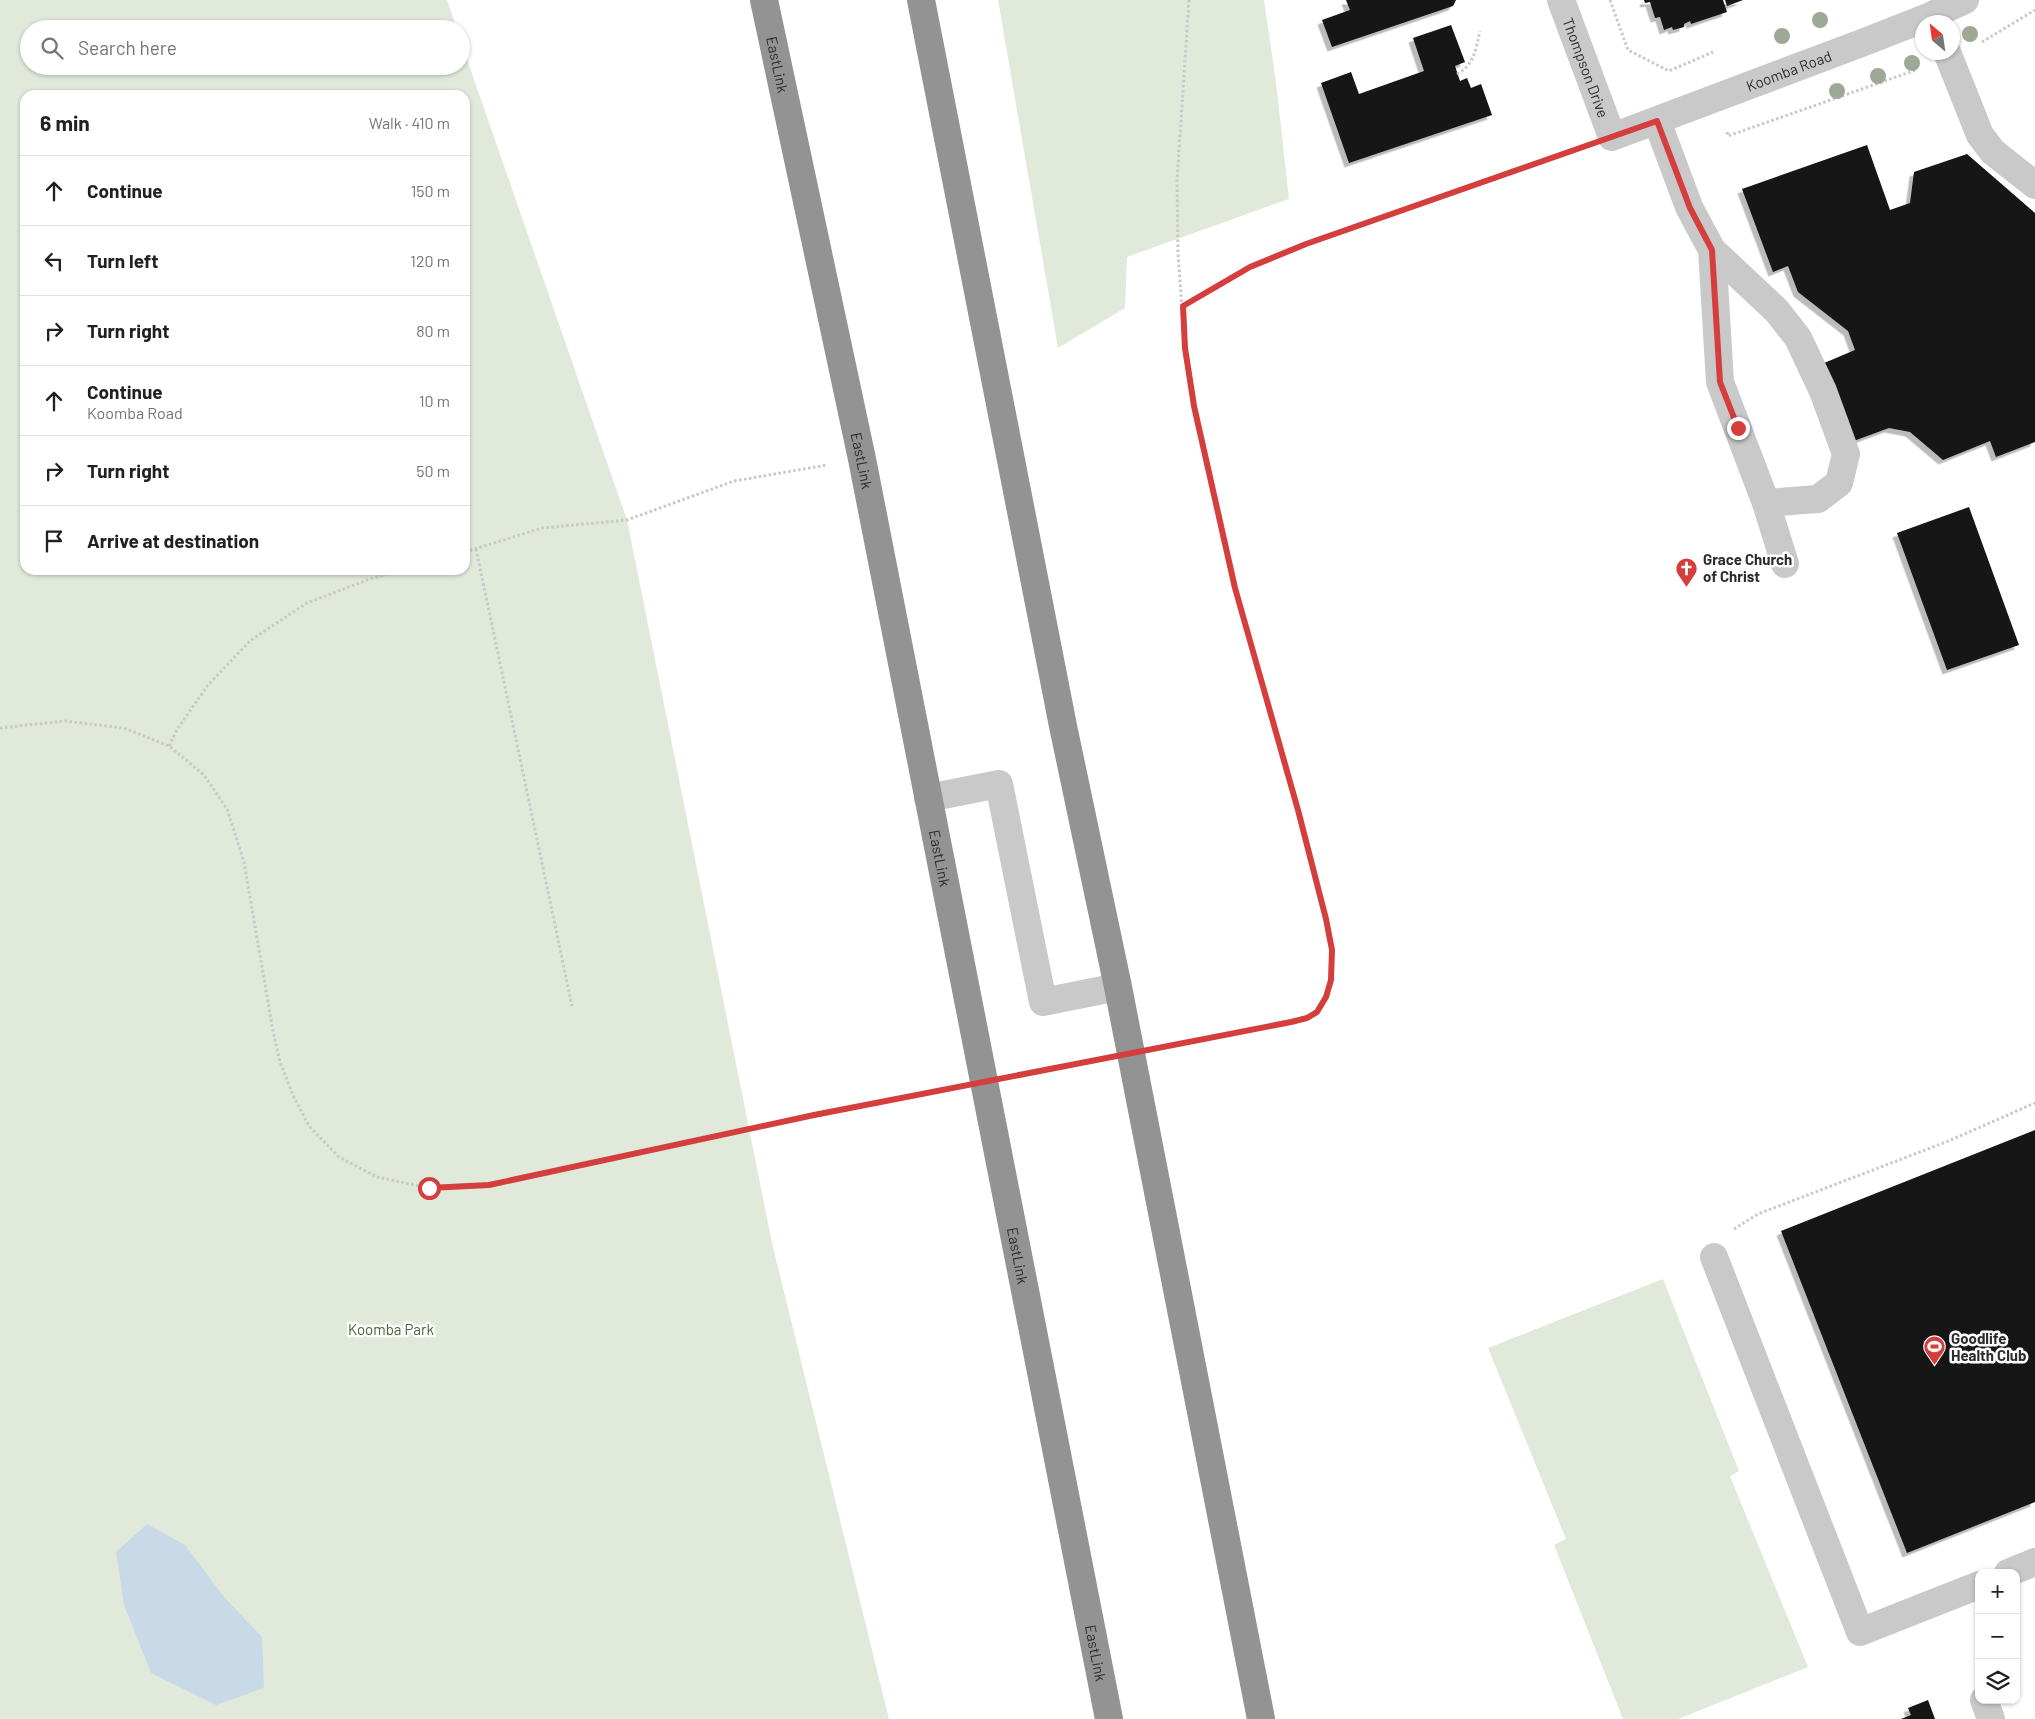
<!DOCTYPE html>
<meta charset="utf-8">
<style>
body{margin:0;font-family:Barlow,sans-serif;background:#f2f2f2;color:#202124}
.controls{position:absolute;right:15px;bottom:15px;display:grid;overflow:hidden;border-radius:10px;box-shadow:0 1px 4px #0004}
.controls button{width:45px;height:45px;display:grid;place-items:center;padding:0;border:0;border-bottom:1px solid #e0e0e0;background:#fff;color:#202124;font:25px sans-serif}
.compass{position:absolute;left:1915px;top:15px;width:45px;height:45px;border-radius:50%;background:#fff;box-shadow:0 1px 4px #0004;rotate:331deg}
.stop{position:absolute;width:15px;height:15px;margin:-11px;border:4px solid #d43e3d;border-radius:50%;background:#fff}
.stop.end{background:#d43e3d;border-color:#fff;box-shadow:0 1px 5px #0008}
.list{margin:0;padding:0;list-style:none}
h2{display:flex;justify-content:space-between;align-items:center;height:65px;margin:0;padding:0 20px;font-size:21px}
h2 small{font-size:16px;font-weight:400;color:#757577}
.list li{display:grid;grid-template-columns:32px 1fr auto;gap:15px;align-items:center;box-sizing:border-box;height:70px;padding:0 20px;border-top:1px solid #e0e0e0}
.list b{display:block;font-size:19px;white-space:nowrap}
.list p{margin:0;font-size:16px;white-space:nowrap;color:#757577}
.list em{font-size:16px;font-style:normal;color:#757577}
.icon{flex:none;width:28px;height:28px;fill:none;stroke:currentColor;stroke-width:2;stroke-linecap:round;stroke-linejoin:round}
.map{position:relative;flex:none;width:2035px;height:1719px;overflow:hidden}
.search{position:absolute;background:#fff;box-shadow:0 1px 4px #0004;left:20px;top:20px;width:450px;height:55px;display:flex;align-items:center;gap:12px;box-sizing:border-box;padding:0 18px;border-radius:28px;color:#757577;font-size:19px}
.panel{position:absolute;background:#fff;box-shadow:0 1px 4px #0004;left:20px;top:90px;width:450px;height:485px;border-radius:15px}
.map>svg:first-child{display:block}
</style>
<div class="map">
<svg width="2035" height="1719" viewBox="0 0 2035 1719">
<defs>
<filter id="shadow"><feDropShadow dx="-4.5" dy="4.5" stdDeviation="0" flood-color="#0004"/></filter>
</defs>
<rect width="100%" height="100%" fill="#fff"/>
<path fill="#e1e9db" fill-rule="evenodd" d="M0 0H447L457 29H29V66H461V42L627 520 772 1243 889 1719H0ZM25 95H465V570H25Z
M998 0H1264L1276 82 1289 199 1127 257 1125 308 1058 348Z
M1663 1279 1739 1471 1730 1476 1808 1667 1678 1719H1623L1554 1545 1566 1539 1488 1348Z"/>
<path fill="#c8d9e7" d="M147 1524 185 1545 224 1597 262 1637 264 1688 216 1705 151 1673 124 1605 116 1552Z"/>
<path fill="#131313" filter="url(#shadow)" d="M1346 0H1456L1453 6 1332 47 1322 20 1350 10Z
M1644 0H1723L1727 12 1691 24 1690 21 1684 24V27L1673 30 1672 27 1664 30 1660 17 1655 18 1650 2 1645 3Z
M1725 0H1743L1727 6Z
M1451 25 1465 62 1455 66 1460 81 1467 78 1471 88 1481 84 1492 115 1349 163 1321 83 1351 72 1359 94 1424 71 1413 38Z
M1867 145 1890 210 1910 203 1914 172 1967 154 2035 213V442L1996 457 1990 441 1943 460 1910 432 1889 428 1840 446 1810 369 1855 350 1848 331 1798 292 1788 266 1773 272 1742 189Z
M1969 507 2019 645 1947 670 1897 533Z
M2035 1130V1502L1907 1553 1781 1231Z
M1928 1700 1935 1719H1901L1911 1715 1908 1708Z"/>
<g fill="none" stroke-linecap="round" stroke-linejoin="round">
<path stroke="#c9c9c9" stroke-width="3" stroke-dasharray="2.5 2.5" stroke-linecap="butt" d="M1189 0 1177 181 1178 253 1185 348 1194 406 1235 588 1298 810 1326 919 1332 950 1331 980 1326 997 1317 1012 1307 1018 1228 1034
M1610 0 1628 50 1669 71 1713 52
M1982 42 2035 10
M1457 74C1474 65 1476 49 1480 31
M1727 132 1728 136 1916 70
M1183 306 1250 267 1306 244 1579 149
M476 549 572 1006
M465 552 542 528 627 520 734 481 827 465
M0 728 65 721 124 728 169 746 204 775 227 809 244 862 273 1031 280 1062 293 1095 309 1126 339 1157 377 1177 429 1188 489 1185 867 1105
M169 746 178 728 208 685 251 640 307 603 370 579 402 570
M1734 1229 1758 1214 1946 1142 2035 1103"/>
<g stroke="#c9c9c9" stroke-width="28">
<path id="s1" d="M1561 0 1612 137 1867 41 1928 17 1965 0"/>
<path d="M1947 52 1980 135 1993 152 2035 185"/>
<path d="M1657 121 1689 207 1712 250 1777 311 1798 338 1823 391 1846 454 1839 483 1818 499 1766 503"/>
<path d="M1712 250 1720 382 1766 503 1785 564"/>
<path d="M928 798 999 784 1043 1002 1118 987"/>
<path d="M1714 1257 1860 1632 1979 1585"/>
<path d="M2008 1573 2035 1562"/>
<path d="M1984 1700 1991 1719"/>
</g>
<g stroke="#939393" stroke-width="28">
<path id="s2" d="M764 0 862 459 1109 1719"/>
<path d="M921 0 1063 726 1118 987 1261 1719"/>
</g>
<path stroke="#c9c9c9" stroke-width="3" stroke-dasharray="2.5 2.5" stroke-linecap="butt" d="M867 1105 1228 1034"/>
</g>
<g fill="#9da995">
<circle cx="1820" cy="20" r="8"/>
<circle cx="1970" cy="34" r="8"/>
<circle cx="1782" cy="36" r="8"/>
<circle cx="1912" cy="63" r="8"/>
<circle cx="1878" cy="76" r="8"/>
<circle cx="1837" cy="91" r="8"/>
</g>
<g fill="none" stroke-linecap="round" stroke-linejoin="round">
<path stroke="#d43e3d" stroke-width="6" d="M429 1188 489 1185 814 1115 1291 1022 1307 1018 1317 1012 1326 997 1331 980 1332 950 1326 919 1298 810 1235 588 1194 406 1185 348 1183 306 1250 267 1306 244 1657 121 1690 208 1712 250 1720 382 1738 428"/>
</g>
<defs>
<symbol id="church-pin" viewBox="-11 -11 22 30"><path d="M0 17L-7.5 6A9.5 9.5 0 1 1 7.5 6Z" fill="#d43e3d" stroke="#fff"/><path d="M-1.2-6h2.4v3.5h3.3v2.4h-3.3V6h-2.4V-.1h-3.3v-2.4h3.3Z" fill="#fff"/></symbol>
<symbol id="stadium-pin" viewBox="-11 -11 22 30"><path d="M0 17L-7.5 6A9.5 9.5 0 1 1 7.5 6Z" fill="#d43e3d" stroke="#fff"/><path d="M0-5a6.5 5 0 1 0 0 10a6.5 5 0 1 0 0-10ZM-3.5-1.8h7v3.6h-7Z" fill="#fff"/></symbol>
</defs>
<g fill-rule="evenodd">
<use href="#church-pin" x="1674" y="556" width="25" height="34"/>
<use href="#stadium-pin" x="1922" y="1334" width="25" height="34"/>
</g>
<g text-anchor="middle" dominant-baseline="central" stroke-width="5" stroke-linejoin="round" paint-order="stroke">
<g font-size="15" fill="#2c2c2c" stroke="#fff">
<text stroke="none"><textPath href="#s2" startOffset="66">EastLink</textPath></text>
<text stroke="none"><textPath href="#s1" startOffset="72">Thompson Drive</textPath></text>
<text stroke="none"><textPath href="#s1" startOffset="335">Koomba Road</textPath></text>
<text stroke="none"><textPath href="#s2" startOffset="471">EastLink</textPath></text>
<text stroke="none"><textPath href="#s2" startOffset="876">EastLink</textPath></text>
<text stroke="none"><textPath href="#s2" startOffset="1281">EastLink</textPath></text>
<text stroke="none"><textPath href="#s2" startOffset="1686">EastLink</textPath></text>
</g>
<g font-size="15" font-weight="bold" fill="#2c2c2c" stroke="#fff" text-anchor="start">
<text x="1703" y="559">Grace Church<tspan x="1703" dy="17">of Christ</tspan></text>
<text x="1951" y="1338">Goodlife<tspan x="1951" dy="17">Health Club</tspan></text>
</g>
<g font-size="15" fill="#4d633e" stroke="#fff">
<text x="391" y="1329">Koomba Park</text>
</g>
</g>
</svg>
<div class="controls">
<button>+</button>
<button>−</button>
<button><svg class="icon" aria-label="layers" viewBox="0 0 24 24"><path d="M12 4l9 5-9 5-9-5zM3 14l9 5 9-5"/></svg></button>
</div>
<svg class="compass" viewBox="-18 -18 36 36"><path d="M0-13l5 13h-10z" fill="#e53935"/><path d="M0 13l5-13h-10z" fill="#757577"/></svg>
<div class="stop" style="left:429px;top:1188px"></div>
<div class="stop end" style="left:1738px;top:428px"></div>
<div class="search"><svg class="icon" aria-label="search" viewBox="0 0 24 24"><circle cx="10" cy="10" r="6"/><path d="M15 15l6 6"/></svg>Search here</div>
<section class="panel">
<h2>6 min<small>Walk · 410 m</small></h2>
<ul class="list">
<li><svg class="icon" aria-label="ahead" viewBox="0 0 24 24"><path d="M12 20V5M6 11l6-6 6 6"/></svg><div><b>Continue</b></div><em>150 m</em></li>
<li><svg class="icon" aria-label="left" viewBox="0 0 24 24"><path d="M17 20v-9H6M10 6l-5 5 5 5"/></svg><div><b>Turn left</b></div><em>120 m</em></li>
<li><svg class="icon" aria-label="right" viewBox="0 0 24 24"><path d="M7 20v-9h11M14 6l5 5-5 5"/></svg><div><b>Turn right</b></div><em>80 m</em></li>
<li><svg class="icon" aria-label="ahead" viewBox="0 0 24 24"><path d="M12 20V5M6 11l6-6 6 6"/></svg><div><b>Continue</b><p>Koomba Road</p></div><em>10 m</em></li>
<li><svg class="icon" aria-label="right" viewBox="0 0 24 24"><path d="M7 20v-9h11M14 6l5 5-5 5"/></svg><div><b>Turn right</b></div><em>50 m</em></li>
<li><svg class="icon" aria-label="arrive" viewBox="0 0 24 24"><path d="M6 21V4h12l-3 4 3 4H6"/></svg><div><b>Arrive at destination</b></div></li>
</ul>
</section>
</div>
